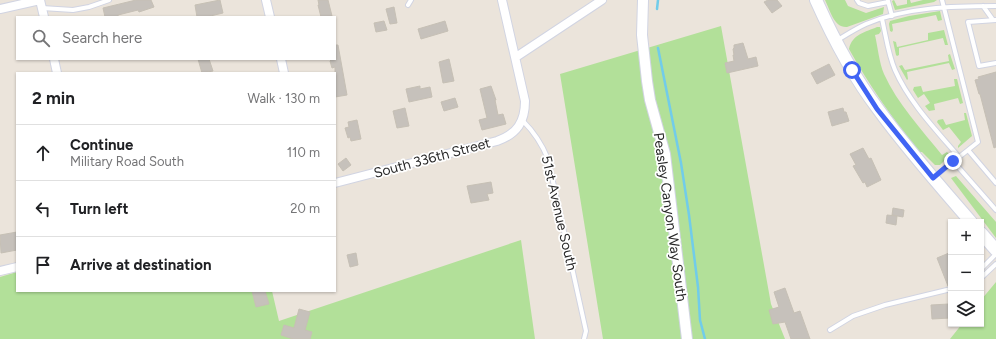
<!DOCTYPE html>
<meta charset="utf-8">
<style>
body{margin:0;font-family:Figtree,sans-serif;background:#f6f6f6;color:#202124}
.controls{position:absolute;right:12px;bottom:12px;display:grid;overflow:hidden;border-radius:0px;box-shadow:0 1px 3px #0004}
.controls button{width:36px;height:36px;display:grid;place-items:center;padding:0;border:0;border-bottom:1px solid #e0e0e0;background:#fff;color:#202124;font:20px sans-serif}
.stop{position:absolute;width:12px;height:12px;margin:-9px;border:3px solid #4064f4;border-radius:50%;background:#fff}
.stop.end{background:#4064f4;border-color:#fff;box-shadow:0 1px 4px #0008}
.list{margin:0;padding:0;list-style:none}
h2{display:flex;justify-content:space-between;align-items:center;height:52px;margin:0;padding:0 16px;font-size:17px}
h2 small{font-size:13px;font-weight:400;color:#757577}
.list li{display:grid;grid-template-columns:26px 1fr auto;gap:12px;align-items:center;box-sizing:border-box;height:56px;padding:0 16px;border-top:1px solid #e0e0e0}
.list b{display:block;font-size:15px;white-space:nowrap}
.list p{margin:0;font-size:13px;white-space:nowrap;color:#757577}
.list em{font-size:13px;font-style:normal;color:#757577}
.icon{flex:none;width:22px;height:22px;fill:none;stroke:currentColor;stroke-width:2;stroke-linecap:round;stroke-linejoin:round}
.map{position:relative;flex:none;width:996px;height:339px;overflow:hidden}
.search{position:absolute;background:#fff;box-shadow:0 1px 3px #0004;left:16px;top:16px;width:320px;height:44px;display:flex;align-items:center;gap:10px;box-sizing:border-box;padding:0 14px;border-radius:0px;color:#757577;font-size:15px}
.panel{position:absolute;background:#fff;box-shadow:0 1px 3px #0004;left:16px;top:72px;width:320px;height:220px;border-radius:0px}
.map>svg:first-child{display:block}
</style>
<div class="map">
<svg width="996" height="339" viewBox="0 0 996 339">
<rect width="100%" height="100%" fill="#ebe4db"/>
<path fill="#b2e099" d="M825 0H845L848 6 866 13 884 7 883 14 847 27C834 28 830 10 825 0Z
M894 0 897 6 907 4V0H910L911 3 923 0H937L934 2 895 10 892 1Z
M940 11 942 20 938 21 936 15 892 24 893 30 892 32 890 31 889 24 890 21 909 16Z
M721 26 771 304 785 339H603L560 74Z
M877 27H880L881 31 879 34 875 35C878 48 879 62 884 74 897 103 922 130 942 155L947 152 950 155 940 165H935L922 152H919C893 119 869 85 849 49 852 34 866 32 877 27Z
M944 30 948 45H945L943 38 899 48V55L897 56 896 55 893 41 896 42 897 47 928 40V33Z
M950 54 955 69 952 70 949 63 907 72 908 79 907 80 899 66 902 65 905 70 949 61 948 55Z
M954 79H957L963 103 960 104 958 98 934 104 935 110 929 111 925 106 930 103 924 94 918 98 913 90 914 87 921 86 923 92 955 86Z
M964 113H966L972 136 958 148V146L961 142 949 127 943 130 937 122 938 120 943 119 946 125 965 120Z
M956 176 996 222V238L951 178Z
M521 240 535 339H0V277L17 272V291H272L279 321Z
M996 282V339H950L962 324H981V300Z"/>
<g fill="none" stroke-linecap="round" stroke-linejoin="round">
<path stroke="#71ccea" stroke-width="2.5" d="M657 9 658 0
M658 48 681 163 689 215 698 287 700 320 705 339"/>
</g>
<path fill="#c6c1bb" stroke="#c6c0b5" d="M136 0H151L154 7 139 12 138 10 118 15V17H105L103 8Z
M220 0 223 13 206 17H197L195 5Z
M318 0H328L332 16 321 17 318 5H319Z
M768 0H777L782 6 772 13 764 2Z
M394 7 397 23 390 24 386 9Z
M384 21 387 30 376 32 374 23Z
M445 21 448 31 421 39 418 29Z
M743 43 748 59 756 57 758 66 727 73 725 63 734 61 733 55H734L733 49 734 48V45Z
M335 45H338L347 95 335 97V67L332 68 330 61 331 60V59H335Z
M198 59H209L213 71 202 73Z
M449 59 454 81 443 83 439 62Z
M829 64 835 75 817 84 811 73Z
M996 72V147L994 148 980 94H979L975 80 979 79 978 77Z
M420 86V89L430 87 432 97 409 102 406 89Z
M491 86 496 100H495L498 115 503 114 506 124 482 130 479 120 487 118 480 89Z
M455 98 458 107 444 111 441 102Z
M405 108 409 126 397 128 393 111Z
M843 108 844 112H846L849 121 832 126 828 112Z
M357 120 361 139 351 141 350 137 348 138 345 128 349 127 348 122Z
M863 148 869 159 871 158 881 180 867 187 865 182 863 183 853 166 856 165 850 154Z
M346 158 351 165 343 171 338 164Z
M491 182 493 193 487 194 489 200 471 203 467 186Z
M893 208 904 210 903 217 892 215Z
M887 215 897 216 896 225 886 223Z
M17 232V250L1 253 0 235Z
M356 253 358 265 350 267 347 255Z
M949 253 951 260V286H948L937 258Z
M785 288 794 313 800 311 810 339H791L785 322 773 324 769 310 779 307 774 292Z
M252 291H265L269 304 256 307Z
M949 304 950 318 932 319 931 305Z
M299 309 310 312 305 330 312 332 310 339H293L281 335 284 325 294 328Z"/>
<g fill="none" stroke-linecap="round" stroke-linejoin="round">
<defs>
<path id="service" d="M857 0 859 3 868 6 888 2
M888 1 892 16
M408 5 411 0
M983 6 993 20
M42 8 73 10 89 7 109 0
M882 19C886 36 888 54 895 70 909 102 936 130 959 157
M996 20 968 22 979 66 996 63
M836 41C846 35 855 29 866 24 906 7 953 6 996 6
M523 121C534 132 542 144 548 159L586 331 584 339
M968 150 996 183
M953 161 996 210
M934 177 978 142 942 0
M981 269 996 254
M981 278 996 264
M830 330 853 316 885 305 951 289"/>
<path id="minor" d="M40 0 44 17
M266 0 270 17
M0 9 40 0
M516 57 602 0
M54 59 57 73
M281 59 284 73
M335 183 497 141C517 134 525 122 525 101L502 0
M0 271 17 267"/>
<path id="tertiary" d="M643 0 642 35 647 81 650 100 665 154 687 339"/>
<path id="secondary" d="M816 0C833 38 853 76 878 109 907 149 939 185 971 222
M981 233 996 250"/>
</defs>
<use href="#service" stroke="#d1d4e2" stroke-width="6"/>
<use href="#minor" stroke="#d1d4e2" stroke-width="10"/>
<use href="#tertiary" stroke="#d1d4e2" stroke-width="12"/>
<use href="#secondary" stroke="#d1d4e2" stroke-width="14"/>
<use href="#service" stroke="#fff" stroke-width="4"/>
<use href="#minor" stroke="#fff" stroke-width="8"/>
<use href="#tertiary" stroke="#fff" stroke-width="10"/>
<use href="#secondary" stroke="#fff" stroke-width="12"/>
</g>
<g fill="none" stroke-linecap="round" stroke-linejoin="round">
<path stroke="#4064f4" stroke-width="5" d="M852 70 877 109 933 178 953 161"/>
</g>
<g text-anchor="middle" dominant-baseline="central" stroke-width="3.5" stroke-linejoin="round" paint-order="stroke">
<g font-size="14" fill="#292929" stroke="#fff">
<text transform="translate(432 158) rotate(-15)">South 336th Street</text>
<text transform="translate(559 213) rotate(77)">51st Avenue South</text>
<text transform="translate(670 217) rotate(82)">Peasley Canyon Way South</text>
</g>
</g>
</svg>
<div class="controls">
<button>+</button>
<button>−</button>
<button><svg class="icon" aria-label="layers" viewBox="0 0 24 24"><path d="M12 4l9 5-9 5-9-5zM3 14l9 5 9-5"/></svg></button>
</div>
<div class="stop" style="left:852px;top:70px"></div>
<div class="stop end" style="left:953px;top:161px"></div>
<div class="search"><svg class="icon" aria-label="search" viewBox="0 0 24 24"><circle cx="10" cy="10" r="6"/><path d="M15 15l6 6"/></svg>Search here</div>
<section class="panel">
<h2>2 min<small>Walk · 130 m</small></h2>
<ul class="list">
<li><svg class="icon" aria-label="ahead" viewBox="0 0 24 24"><path d="M12 20V5M6 11l6-6 6 6"/></svg><div><b>Continue</b><p>Military Road South</p></div><em>110 m</em></li>
<li><svg class="icon" aria-label="left" viewBox="0 0 24 24"><path d="M17 20v-9H6M10 6l-5 5 5 5"/></svg><div><b>Turn left</b></div><em>20 m</em></li>
<li><svg class="icon" aria-label="arrive" viewBox="0 0 24 24"><path d="M6 21V4h12l-3 4 3 4H6"/></svg><div><b>Arrive at destination</b></div></li>
</ul>
</section>
</div>
